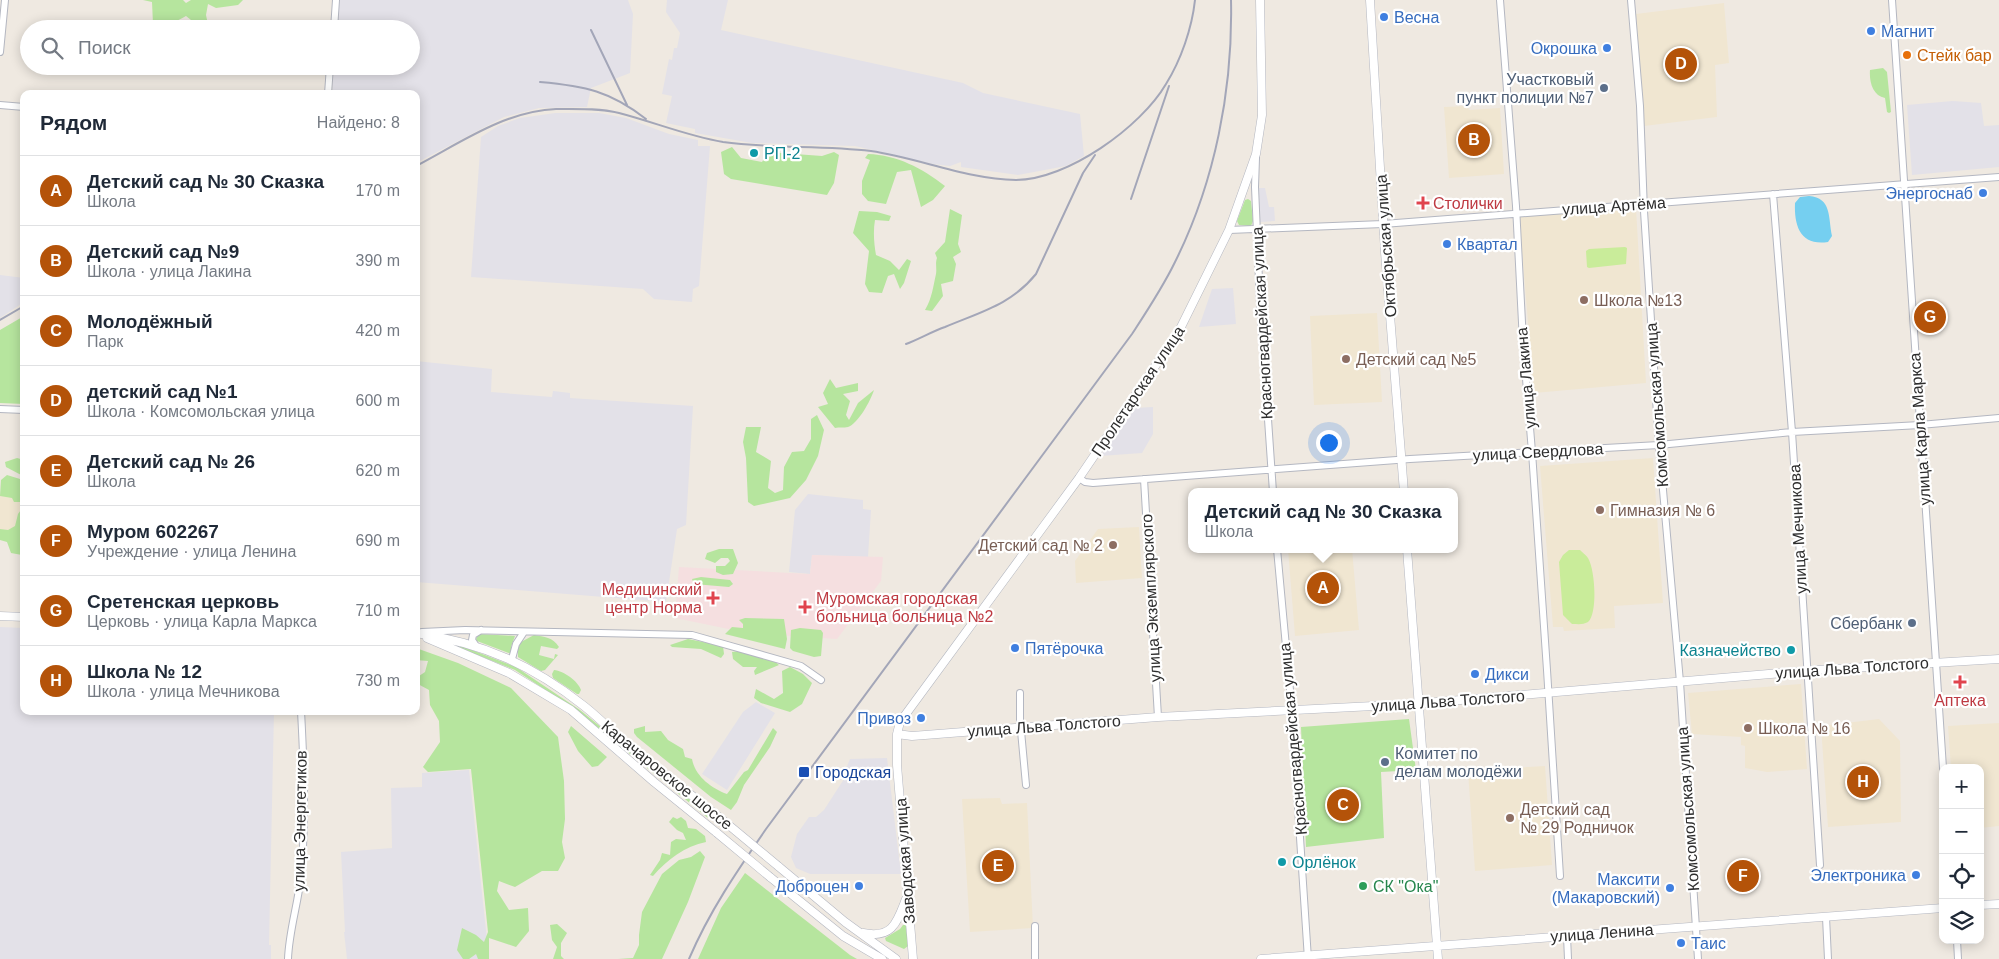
<!DOCTYPE html>
<html lang="ru">
<meta charset="utf-8">
<style>
body{margin:0;font-family:Helvetica,sans-serif;background:#f6f6f7;color:#1f2937}
.controls{position:absolute;right:15px;bottom:15px;display:grid;overflow:hidden;border-radius:10px;box-shadow:0 2px 12px #0003}
.controls button{width:45px;height:45px;display:grid;place-items:center;padding:0;border:0;border-bottom:1px solid #e0e1e3;background:#fff;color:#1f2937;font:25px sans-serif}
.you{position:absolute;left:1328px;top:442px;width:18px;height:18px;margin:-12px;border:4px solid #fff;border-radius:50%;background:#1a73e8;box-shadow:0 0 0 8px #1a73e833}
.badge{display:grid;place-items:center;width:32px;height:32px;border-radius:50%;background:#b45309;color:#fff;font-size:16px;font-weight:700}
.pin{position:absolute;translate:-50% -50%;border:2px solid #fff;box-shadow:0 1px 5px #0006}
.popup{position:absolute;left:1188px;top:488px;width:270px;height:65px;box-sizing:border-box;display:grid;place-content:center;border-radius:10px;background:#fff;filter:drop-shadow(0 1px 4px #0005);font-size:16px;white-space:nowrap;color:#747a83}
.popup b{font-size:19px;color:#1f2937}
.popup::after{content:'';position:absolute;left:50%;top:100%;margin-left:-10px;border:10px solid transparent;border-top-color:#fff}
.list{margin:0;padding:0;list-style:none}
h2{display:flex;justify-content:space-between;align-items:center;height:65px;margin:0;padding:0 20px;font-size:21px}
h2 small{font-size:16px;font-weight:400;color:#747a83}
.list li{display:grid;grid-template-columns:32px 1fr auto;gap:15px;align-items:center;box-sizing:border-box;height:70px;padding:0 20px;border-top:1px solid #e0e1e3}
.list b{display:block;font-size:19px;white-space:nowrap}
.list p{margin:0;font-size:16px;white-space:nowrap;color:#747a83}
.list em{font-size:16px;font-style:normal;color:#747a83}
.icon{flex:none;width:28px;height:28px;fill:none;stroke:currentColor;stroke-width:2;stroke-linecap:round;stroke-linejoin:round}
.map{position:relative;flex:none;width:1999px;height:959px;overflow:hidden}
.search{position:absolute;background:#fff;box-shadow:0 2px 12px #0003;left:20px;top:20px;width:400px;height:55px;display:flex;align-items:center;gap:12px;box-sizing:border-box;padding:0 18px;border-radius:28px;color:#747a83;font-size:19px}
.panel{position:absolute;background:#fff;box-shadow:0 2px 12px #0003;left:20px;top:90px;width:400px;height:625px;border-radius:10px}
.map>svg:first-child{display:block}
</style>
<div class="map">
<svg width="1999" height="959" viewBox="0 0 1999 959">
<rect width="100%" height="100%" fill="#efe9e1"/>
<path fill="#e3e1e8" d="M339 0H628L633 14 630 73 591 88 587 107 539 108 504 117 416 163V94H332L334 66H411V29H337Z
M667 0H728L721 30 963 83 983 93 1080 114 1084 156 1066 166 1018 175 961 167V162L950 166 933 164 855 146 752 143 695 133V129L666 123 672 96 662 94 669 59 672 60 674 48H677L680 33 666 12Z
M1953 101 1981 103 1984 126 1999 125V167L1912 175 1907 105Z
M555 113H599L626 118 669 134 698 140V146H710L699 286 693 289 692 302 654 299 643 289 471 277 481 137 498 126 520 118Z
M1258 188H1265L1269 207H1274L1275 221 1260 222Z
M0 275 24 278V302L0 318Z
M1233 288 1236 324 1199 327 1212 289Z
M416 361 492 369 491 392 552 397 553 391 570 393V398L693 406 686 525 677 529 666 602 416 582Z
M1153 407V434L1142 453 1100 456 1135 408Z
M808 494 863 500V509L871 510 868 557 812 555 810 574 789 572 795 510Z
M0 627 24 628V711H274L269 945H271V959H0Z
M756 702 775 713 727 790 702 774 743 712Z
M887 758 901 874H810L796 868 791 857 797 834 809 817H816L824 810 844 779 845 771 850 759Z
M469 770 489 959H347L344 932H345L341 852 392 848 391 788 422 787V773Z"/>
<path fill="#f0e6d1" d="M1724 3 1729 63 1715 65 1717 117 1644 126 1636 14Z
M1468 106 1469 110 1500 108 1504 174 1449 178 1444 107Z
M1636 208 1646 383 1534 393 1519 216Z
M1377 313 1382 402 1314 405 1310 316Z
M1653 458 1663 603 1614 606 1615 628 1564 631 1563 627H1553L1540 466Z
M0 494H24V537L0 536Z
M1139 527 1142 578 1076 583 1075 561 1098 529Z
M1288 549H1352L1359 630 1295 636Z
M1801 684 1807 769 1767 772 1745 768V746L1741 745V737L1692 734 1688 693Z
M1879 719 1900 741 1901 822 1828 827 1821 726Z
M1999 723V826L1980 828V768H1951L1948 726Z
M1545 766 1552 865 1475 871 1468 771Z
M1000 798 1002 804 1027 803 1033 928 970 932 962 799Z"/>
<path fill="#f5dfe0" d="M812 555 883 557 881 581 837 639 748 633 675 618 679 567 810 574Z"/>
<path fill="#b6e59e" d="M143 0H183L186 3 191 0H243L238 5 216 8 208 4 206 15 209 29H193L191 20 186 16C175 23 166 24 153 24L152 2Z
M1883 68 1887 72 1891 112 1889 113 1887 112 1885 98C1873 96 1869 82 1870 70Z
M732 147 741 158 762 162 768 152 822 156 834 152 839 155 834 183 827 195 731 179 724 174 721 152Z
M868 154C897 155 922 168 945 186L933 200 921 207 911 170 897 172 886 204 868 201 862 194V181L870 160 865 158Z
M1248 199 1251 201 1253 221 1251 226 1239 225 1237 221 1245 200Z
M950 209 962 215 958 244 961 252 953 257 956 264 953 281 941 284 943 296 932 311 925 310C932 298 933 287 936 274 937 268 935 264 937 258L935 253 945 242Z
M859 211 877 212 891 216 889 221 875 220C873 231 874 244 876 255L890 261 899 270 907 259 911 261 904 283 900 289 894 274 888 276 882 293 869 292 865 284 869 251 853 233Z
M24 316V404L0 403V330Z
M830 379 836 388 858 383V391L843 394 850 401 846 415 849 420 858 403 874 390C871 400 858 424 848 427 844 428 839 427 835 428L818 407 828 404 823 393Z
M817 415 824 430 818 456 806 480 790 498 754 506 748 502 746 458 743 442 746 427H761L756 452 771 461 768 488 775 493 783 490 784 467 792 452 804 451 811 439V419Z
M17 458 24 460V543L22 555 11 553 7 542 0 540V529L8 530 15 526 18 514 23 507 21 502H14L12 498 0 496 1 480 7 475 20 479 23 476 6 467 5 462Z
M719 549H733L738 563 733 574 723 575 716 572V566H725L730 561 728 558H721L715 563 705 559 707 553Z
M701 577 730 580 733 584 729 587 694 584 692 579Z
M745 618 784 619 787 639 785 649 725 634 732 627 743 628V624L739 620Z
M800 628 821 630 823 633 821 656 814 657 793 651 790 648 791 630Z
M479 634 515 636 511 647V654L477 641 476 639Z
M534 635C544 637 553 637 559 647L557 649 541 646 539 655 554 659 555 654 558 655 545 670 541 671 518 657V649L521 642Z
M688 639 723 646 724 654 721 658 701 649 672 647 670 645Z
M459 645 516 667 580 710 710 816 708 818 579 712 515 670 460 648Z
M416 648 458 663 511 688 558 737 564 781 565 819 562 842 565 858 558 871H542L515 887 499 881 497 891 509 910 528 908 529 931 516 947 489 938V959H478L476 954 469 959H463L457 950 462 928 476 935 484 942 488 932 471 769 428 772 423 767 440 742 439 721 430 705 429 690 416 683V678L425 672 428 661 416 660Z
M740 651 773 660 779 665 755 675 754 671 757 667H743L733 659 732 652Z
M790 667 803 674 812 683 802 704 790 712 761 703 754 698 756 689 774 699 783 693 782 671Z
M554 670C564 671 578 681 581 690L579 694H577L553 678 552 674Z
M1409 719 1416 770 1381 772 1384 838 1306 847 1301 727Z
M571 726 607 757 598 766 592 767 578 751 568 732Z
M645 726V732L661 731 668 740 683 749 685 757 692 759C695 776 711 788 727 794L744 772 748 770 773 728 777 732 770 747 744 785 737 802 731 810 711 797 637 737 634 733V729Z
M673 817 677 819 681 817 686 821 688 828 696 829 705 836 706 842C685 846 667 860 653 876L650 875 660 860 662 853 670 855 671 842 676 839 686 840 683 833 677 830 669 822Z
M700 851 705 857 688 902 662 959H618L633 958 639 945V935L642 912 662 874 679 860 691 857Z
M745 873 850 955 857 959H698L721 908Z
M557 924 567 933 561 943V956L564 959H553L557 947 552 940 550 925Z
M903 925H906L908 946 904 949 886 941 885 938 900 929Z"/>
<path fill="#c9ec9a" d="M1625 247 1627 248 1626 264 1589 268 1587 267 1586 251 1589 249Z
M1569 550H1580C1582 552 1586 555 1588 558 1595 569 1598 613 1588 622 1583 625 1578 624 1572 624L1563 615 1559 562 1563 555Z"/>
<path fill="#75cff0" d="M1809 196C1832 198 1828 217 1832 236L1828 242C1801 246 1794 227 1795 203L1800 197Z"/>
<g fill="none" stroke-linecap="round" stroke-linejoin="round">
<defs>
<path id="minor" d="M1500 0 1516 206 1523 342 1532 452 1547 670 1560 876
M1631 0 1640 106 1644 211 1659 445 1680 682 1698 959
M1892 0 1943 768
M334 29 336 0
M0 52 5 0
M328 94 330 66
M0 105 24 107
M1256 158 1255 187 1260 303 1273 492
M1773 194 1792 432 1820 865
M1229 230 1383 224 1999 177
M0 409 24 410
M1079 478 1085 482 1093 483 1410 459 1659 445 1792 432 1920 425 1999 418
M1144 479 1158 717
M1277 549 1291 701 1308 959
M422 632 465 630 692 635 801 666 821 680
M476 646 472 640 473 635 481 630
M512 659 516 644 524 632
M1020 693V720L1026 785
M1826 917 1828 959
M1567 936 1568 959
M1957 940 1958 959
M288 959C289 931 298 904 301 876 306 821 304 766 301 711
M1035 959V926"/>
<path id="tertiary" d="M1370 0 1385 252 1404 492
M1407 549 1438 959
M0 616 24 617
M416 633C483 643 532 665 584 706 598 717 611 730 624 742 658 769 692 795 725 822
M427 638 509 673 571 710 654 782 717 833
M897 734 912 736 1158 717 1413 704 1817 670 1999 659
M778 866 845 922 896 959
M770 877 843 936 882 959
M1980 905 1999 904
M863 933C893 939 897 922 906 899
M913 959 897 765V734L900 722 1079 478 1179 331 1229 230 1256 154 1262 115 1260 0
M1261 959 1943 908"/>
</defs>
<use href="#minor" stroke="#b4b7c1" stroke-width="8"/>
<use href="#tertiary" stroke="#b4b7c1" stroke-width="9"/>
<use href="#minor" stroke="#fff" stroke-width="6"/>
<use href="#tertiary" stroke="#fff" stroke-width="8"/>
<path stroke="#a3a6b8" stroke-width="2" d="M591 30 627 105
M540 82C585 86 610 91 646 119
M416 166C460 143 505 111 556 109 576 109 599 108 619 113 654 122 687 136 723 142 772 149 821 145 871 151 919 158 966 179 1016 180 1067 180 1141 127 1166 84 1181 60 1192 28 1195 0
M1131 199 1169 86
M0 320 24 306
M906 344C919 339 931 332 945 327 980 312 1011 305 1036 274L1083 173 1095 155
M689 959C709 912 737 871 766 829L1132 334C1147 311 1163 287 1175 262 1215 182 1233 89 1231 0"/>
<defs>
<path id="tertiary-bridge" d="M725 822 778 866
M717 833 770 877"/>
</defs>
<use href="#tertiary-bridge" stroke="#b4b7c1" stroke-width="9" stroke-linecap="butt"/>
<use href="#tertiary-bridge" stroke="#fff" stroke-width="8"/>
</g>
<g fill="#3f7fe0" stroke="#fff" stroke-width="2">
<circle cx="1384" cy="17" r="5"/>
<circle cx="1871" cy="31" r="5"/>
<circle cx="1607" cy="48" r="5"/>
<circle cx="1983" cy="193" r="5"/>
<circle cx="1447" cy="244" r="5"/>
<circle cx="1015" cy="648" r="5"/>
<circle cx="1475" cy="674" r="5"/>
<circle cx="921" cy="718" r="5"/>
<circle cx="1916" cy="875" r="5"/>
<circle cx="859" cy="886" r="5"/>
<circle cx="1670" cy="888" r="5"/>
<circle cx="1681" cy="943" r="5"/>
</g>
<circle fill="#e8710a" stroke="#fff" stroke-width="2" cx="1907" cy="55" r="5"/>
<g fill="#5c6f8a" stroke="#fff" stroke-width="2">
<circle cx="1604" cy="88" r="5"/>
<circle cx="1912" cy="623" r="5"/>
<circle cx="1385" cy="762" r="5"/>
</g>
<g fill="#0f9aa8" stroke="#fff" stroke-width="2">
<circle cx="754" cy="153" r="5"/>
<circle cx="1791" cy="650" r="5"/>
<circle cx="1282" cy="862" r="5"/>
</g>
<g fill="#e0444e" stroke="#fff" stroke-width="2">
<path d="M1420.5 195.5h5v5h5v5h-5v5h-5v-5h-5v-5h5z"/>
<path d="M710.5 590.5h5v5h5v5h-5v5h-5v-5h-5v-5h5z"/>
<path d="M802.5 599.5h5v5h5v5h-5v5h-5v-5h-5v-5h5z"/>
<path d="M1957.5 674.5h5v5h5v5h-5v5h-5v-5h-5v-5h5z"/>
</g>
<g fill="#8d6e63" stroke="#fff" stroke-width="2">
<circle cx="1584" cy="300" r="5"/>
<circle cx="1346" cy="359" r="5"/>
<circle cx="1600" cy="510" r="5"/>
<circle cx="1113" cy="545" r="5"/>
<circle cx="1748" cy="728" r="5"/>
<circle cx="1510" cy="818" r="5"/>
</g>
<rect fill="#1a4fb4" stroke="#fff" stroke-width="2" x="798" y="766" width="12" height="12" rx="2.5"/>
<circle fill="#2e9e5b" stroke="#fff" stroke-width="2" cx="1363" cy="886" r="5"/>
<g text-anchor="middle" dominant-baseline="central" stroke-width="4.5" stroke-linejoin="round" paint-order="stroke">
<g font-size="16" fill="#366cbe" stroke="#fff" text-anchor="start">
<text x="1394" y="17">Весна</text>
<text x="1881" y="31">Магнит</text>
<text x="1597" y="48" text-anchor="end">Окрошка</text>
<text x="1973" y="193" text-anchor="end">Энергоснаб</text>
<text x="1457" y="244">Квартал</text>
<text x="1025" y="648">Пятёрочка</text>
<text x="1485" y="674">Дикси</text>
<text x="911" y="718" text-anchor="end">Привоз</text>
<text x="1906" y="875" text-anchor="end">Электроника</text>
<text x="1660" y="879" text-anchor="end">Максити<tspan x="1660" dy="18">(Макаровский)</tspan></text>
<text x="849" y="886" text-anchor="end">Доброцен</text>
<text x="1691" y="943">Таис</text>
</g>
<g font-size="16" fill="#c56008" stroke="#fff" text-anchor="start">
<text x="1917" y="55">Стейк бар</text>
</g>
<g font-size="16" fill="#4e5e75" stroke="#fff" text-anchor="end">
<text x="1594" y="79">Участковый<tspan x="1594" dy="18">пункт полиции №7</tspan></text>
<text x="1902" y="623">Сбербанк</text>
<text x="1395" y="753" text-anchor="start">Комитет по<tspan x="1395" dy="18">делам молодёжи</tspan></text>
</g>
<g font-size="16" fill="#0d838f" stroke="#fff" text-anchor="start">
<text x="764" y="153">РП-2</text>
<text x="1781" y="650" text-anchor="end">Казначейство</text>
<text x="1292" y="862">Орлёнок</text>
</g>
<g font-size="16" fill="#be3a42" stroke="#fff" text-anchor="start">
<text x="1433" y="203">Столички</text>
<text x="702" y="589" text-anchor="end">Медицинский<tspan x="702" dy="18">центр Норма</tspan></text>
<text x="816" y="598">Муромская городская<tspan x="816" dy="18">больница больница №2</tspan></text>
<text x="1960" y="700" text-anchor="middle">Аптека</text>
</g>
<g font-size="16" fill="#2e2e2e" stroke="#fff">
<text transform="translate(1614 206) rotate(-4)">улица Артёма</text>
<text transform="translate(1386 246) rotate(-94)">Октябрьская улица</text>
<text transform="translate(1262 323) rotate(-93)">Красногвардейская улица</text>
<text transform="translate(1526 378) rotate(-95)">улица Лакина</text>
<text transform="translate(1138 391) rotate(-56)">Пролетарская улица</text>
<text transform="translate(1657 405) rotate(-94)">Комсомольская улица</text>
<text transform="translate(1920 429) rotate(-94)">улица Карла Маркса</text>
<text transform="translate(1538 452) rotate(-3)">улица Свердлова</text>
<text transform="translate(1798 529) rotate(-93)">улица Мечникова</text>
<text transform="translate(1151 598) rotate(-93)">улица Экземплярского</text>
<text transform="translate(1852 668) rotate(-4)">улица Льва Толстого</text>
<text transform="translate(1448 701) rotate(-4)">улица Льва Толстого</text>
<text transform="translate(1044 726) rotate(-4)">улица Льва Толстого</text>
<text transform="translate(1293 739) rotate(-95)">Красногвардейская улица</text>
<text transform="translate(667 775) rotate(39)">Карачаровское шоссе</text>
<text transform="translate(1688 809) rotate(-94)">Комсомольская улица</text>
<text transform="translate(300 821) rotate(-89)">улица Энергетиков</text>
<text transform="translate(905 861) rotate(-94)">Заводская улица</text>
<text transform="translate(1602 933) rotate(-4)">улица Ленина</text>
</g>
<g font-size="16" fill="#785e54" stroke="#fff" text-anchor="start">
<text x="1594" y="300">Школа №13</text>
<text x="1356" y="359">Детский сад №5</text>
<text x="1610" y="510">Гимназия № 6</text>
<text x="1103" y="545" text-anchor="end">Детский сад № 2</text>
<text x="1758" y="728">Школа № 16</text>
<text x="1520" y="809">Детский сад<tspan x="1520" dy="18">№ 29 Родничок</tspan></text>
</g>
<g font-size="16" fill="#164399" stroke="#fff" text-anchor="start">
<text x="815" y="772">Городская</text>
</g>
<g font-size="16" fill="#27864d" stroke="#fff" text-anchor="start">
<text x="1373" y="886">СК "Ока"</text>
</g>
</g>
</svg>
<div class="controls">
<button>+</button>
<button>−</button>
<button><svg class="icon" aria-label="locate" viewBox="0 0 24 24"><circle cx="12" cy="12" r="6"/><path d="M12 2v4M12 18v4M2 12h4M18 12h4"/></svg></button>
<button><svg class="icon" aria-label="layers" viewBox="0 0 24 24"><path d="M12 4l9 5-9 5-9-5zM3 14l9 5 9-5"/></svg></button>
</div>
<div class="you"></div>
<div class="pin badge" style="left:1323px;top:588px">A</div>
<div class="popup"><b>Детский сад № 30 Сказка</b>Школа</div>
<div class="pin badge" style="left:1474px;top:140px">B</div>
<div class="pin badge" style="left:1343px;top:805px">C</div>
<div class="pin badge" style="left:1681px;top:64px">D</div>
<div class="pin badge" style="left:998px;top:866px">E</div>
<div class="pin badge" style="left:1743px;top:876px">F</div>
<div class="pin badge" style="left:1930px;top:317px">G</div>
<div class="pin badge" style="left:1863px;top:782px">H</div>
<div class="search"><svg class="icon" aria-label="search" viewBox="0 0 24 24"><circle cx="10" cy="10" r="6"/><path d="M15 15l6 6"/></svg>Поиск</div>
<section class="panel">
<h2>Рядом<small>Найдено: 8</small></h2>
<ul class="list">
<li><span class="badge">A</span><div><b>Детский сад № 30 Сказка</b><p>Школа</p></div><em>170 m</em></li>
<li><span class="badge">B</span><div><b>Детский сад №9</b><p>Школа · улица Лакина</p></div><em>390 m</em></li>
<li><span class="badge">C</span><div><b>Молодёжный</b><p>Парк</p></div><em>420 m</em></li>
<li><span class="badge">D</span><div><b>детский сад №1</b><p>Школа · Комсомольская улица</p></div><em>600 m</em></li>
<li><span class="badge">E</span><div><b>Детский сад № 26</b><p>Школа</p></div><em>620 m</em></li>
<li><span class="badge">F</span><div><b>Муром 602267</b><p>Учреждение · улица Ленина</p></div><em>690 m</em></li>
<li><span class="badge">G</span><div><b>Сретенская церковь</b><p>Церковь · улица Карла Маркса</p></div><em>710 m</em></li>
<li><span class="badge">H</span><div><b>Школа № 12</b><p>Школа · улица Мечникова</p></div><em>730 m</em></li>
</ul>
</section>
</div>
